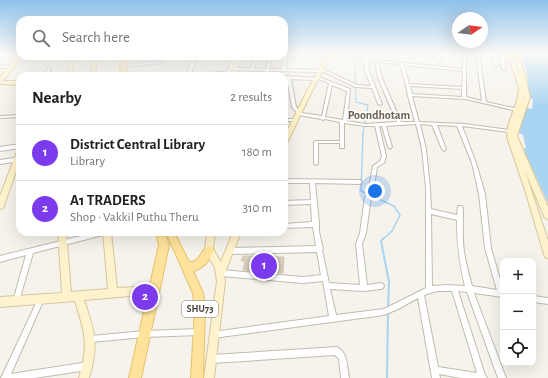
<!DOCTYPE html>
<meta charset="utf-8">
<style>
body{margin:0;font-family:"Alegreya Sans",sans-serif;background:#f6f6f6;color:#202124}
.controls{position:absolute;right:12px;bottom:12px;display:grid;overflow:hidden;border-radius:8px;box-shadow:0 4px 16px #0002}
.controls button{width:36px;height:36px;display:grid;place-items:center;padding:0;border:0;border-bottom:1px solid #e0e0e0;background:#fff;color:#202124;font:20px sans-serif}
.compass{position:absolute;left:452px;top:12px;width:36px;height:36px;border-radius:50%;background:#fff;box-shadow:0 4px 16px #0002;rotate:77deg}
.you{position:absolute;left:375px;top:191px;width:14px;height:14px;margin:-10px;border:3px solid #fff;border-radius:50%;background:#1a73e8;box-shadow:0 0 0 6px #1a73e833}
.badge{display:grid;place-items:center;width:26px;height:26px;border-radius:50%;background:#7c3aed;color:#fff;font-size:13px;font-weight:700}
.pin{position:absolute;translate:-50% -50%;border:2px solid #fff;box-shadow:0 1px 4px #0006}
.list{margin:0;padding:0;list-style:none}
h2{display:flex;justify-content:space-between;align-items:center;height:52px;margin:0;padding:0 16px;font-size:17px}
h2 small{font-size:13px;font-weight:400;color:#757577}
.list li{display:grid;grid-template-columns:26px 1fr auto;gap:12px;align-items:center;box-sizing:border-box;height:56px;padding:0 16px;border-top:1px solid #e0e0e0}
.list b{display:block;font-size:15px;white-space:nowrap}
.list p{margin:0;font-size:13px;white-space:nowrap;color:#757577}
.list em{font-size:13px;font-style:normal;color:#757577}
.icon{flex:none;width:22px;height:22px;fill:none;stroke:currentColor;stroke-width:2;stroke-linecap:round;stroke-linejoin:round}
.map{position:relative;flex:none;width:548px;height:378px;overflow:hidden}
.search{position:absolute;background:#fff;box-shadow:0 4px 16px #0002;left:16px;top:16px;width:272px;height:44px;display:flex;align-items:center;gap:10px;box-sizing:border-box;padding:0 14px;border-radius:12px;color:#757577;font-size:15px}
.panel{position:absolute;background:#fff;box-shadow:0 4px 16px #0002;left:16px;top:72px;width:272px;height:164px;border-radius:12px}
.map>svg:first-child{display:block}
</style>
<div class="map">
<svg width="548" height="378" viewBox="0 0 548 378">
<rect width="100%" height="100%" fill="#f6f3ec"/>
<path fill="#a9d4f2" d="M520 54H548V203L523 149 526 148 523 135 518 132 527 108 532 109 533 100 529 97 527 71Z"/>
<g fill="none" stroke-linecap="round" stroke-linejoin="round">
<path stroke="#a9d4f2" stroke-width="1" d="M358 54 355 65 356 102 368 105 363 134"/>
<path stroke="#a9d4f2" stroke-width="1.5" d="M363 133 361 191 394 206 400 215 392 231 383 239"/>
<path stroke="#a9d4f2" stroke-width="2" d="M384 238 381 241 389 282 388 308
M387 378 388 311"/>
</g>
<path fill="#d8cfc1" stroke="#d3c7b4" d="M243 256 284 257 283 273 243 270 245 261H241Z"/>
<g fill="none" stroke-linecap="round" stroke-linejoin="round">
<defs>
<path id="street" d="M285 54H287V55H328L330 56 328 57H287L286 69 320 70 318 69 320 68 357 85 371 86 365 71 364 61 336 55 335 54H339L366 59 463 69V54H466V87L467 88 466 89V97L482 101 476 54H479L486 102 518 109 519 110 517 111 466 99 412 96 419 122 465 124 509 130 511 131 509 132 462 126 476 163 485 194 491 248 503 290V297L474 293 506 378H498L467 292 458 291 485 375 487 378H461L439 374 440 378H432L418 298 398 309 384 315 213 338 211 337 210 335 211 333 213 332 329 316 323 281 303 283 221 276 219 275 218 273 219 271 221 270 303 277 321 275 317 252 229 254 227 253 226 251 227 249 229 248 316 246 313 227 284 228V224L312 222 311 204 284 205V201L311 200 310 183H284V179L360 180 362 182 360 184 315 183 319 224V232L323 249 322 250 329 283 360 285 356 244 360 233 365 197 366 196H370L371 197 366 233 362 244 367 285 381 283 383 284 384 286 383 288 381 289 364 291 330 289 336 315 384 309 426 288V188L422 149 416 124 386 126 392 147 390 149 388 147 382 126H379L386 156 384 163 377 167 373 193H369L368 192 373 166 380 161 382 156 375 126H365L344 123V148H340V143H318V163L316 165 314 164V142L316 141H340V122L325 119 323 120 321 119 299 115 292 107 287 78H284V76L316 78 314 77 316 76 350 89 347 121 365 124 397 122 378 78 375 62 368 61 369 71 382 104 380 105 378 104 372 88 355 87 320 70V72H319L269 71 268 76H264L265 71 237 70 235 76H231L238 56H242L237 68H251L255 56H259L254 68 266 69 268 56H272L269 69H282ZM378 62 400 64 408 94 407 95 408 96 415 122H401L382 78ZM404 65 463 71 462 87 409 84ZM316 78 329 83 322 116 301 113 296 107 291 79 315 80H316ZM332 85 347 91 343 120 325 117ZM410 86 462 89V97L412 94ZM420 124 432 125 442 149 444 151 446 149 437 125 457 126 472 163 479 194 485 248 497 290 472 286C469 275 466 264 464 252 462 238 463 223 463 208L462 206H458L457 215 431 209 430 188 426 149ZM431 214 457 220C457 243 459 263 465 286L446 285 432 286ZM437 291H452L477 373 438 367 424 295Z
M414 54H423L437 55 438 54H440L442 62 439 63 438 57 416 55Z
M482 54 502 55 513 58 511 59 504 58 506 69 504 70 502 69 501 57H496L498 66 496 67 494 66 493 56 483 55Z
M192 56H196L191 76H187Z
M234 56H238L229 73 205 76H195L197 75 227 71Z
M161 61 163 62 162 63 123 67 121 66 123 65Z
M13 65H14V67L0 68V66Z
M48 68 51 69 47 76H43Z
M20 115V117L0 118V116Z
M284 119H296L298 120 296 121H284Z
M20 144V148L0 151V147Z
M20 157V161L0 164V160Z
M97 232H110L109 234H107L33 253 19 301 18 303 16 304 14 303 13 301 26 255 0 262V256Z
M41 296 43 297 44 299 11 374 88 362 91 363 92 366 91 369 88 370 34 378H1L39 297Z
M533 296 548 298V304L533 302Z
M199 329 201 330 202 332 201 334 199 335 144 337 91 342 89 341 88 339 89 337 91 336 144 331Z
M337 347C348 353 347 367 349 378H341L339 359 335 355 212 363 209 362 208 359 209 356 212 355Z"/>
<path id="secondary" d="M17 54H20C20 64 9 73 2 81H20V85L0 84V77L11 65Z
M328 54H332L314 87 287 143 284 145V137L309 87Z
M507 54H511L520 75 513 54H517L524 71 530 97 517 136 548 207V219L545 218 544 216 525 171 548 241V258L545 257 544 254 525 190 507 137 508 126 517 100 519 90 515 74ZM524 93V97L514 128 523 100Z
M70 56H74L72 76H68Z
M93 56H97L95 76H91Z
M236 56H240L233 76H229Z
M18 149H20V160L4 206 3 208 0 209V196Z
M58 232H66L71 292 108 289 103 232H111L117 288 154 286 157 287 158 290 157 293 154 294 84 300C95 332 99 344 89 378H79C89 345 85 333 75 301L0 307V297L62 293Z
M207 232H215L213 249 221 262 233 232H241L224 275 225 281 214 378H204L217 281 215 268 205 250Z"/>
<path id="primary" d="M119 56H125L127 76H121Z
M231 73 233 74V76H211L214 74Z
M156 232H164L169 245 141 378H129L159 245Z
M166 232H174L189 262C201 263 200 249 209 246L212 247 214 250C209 261 204 268 193 271L203 293 205 309 203 378H191L195 309 193 293Z"/>
</defs>
<use href="#street" stroke="#c2bbae" stroke-width="2"/>
<use href="#secondary" stroke="#d6c79b" stroke-width="2"/>
<use href="#primary" stroke="#e6c16a" stroke-width="2"/>
<use href="#street" fill="#fff" fill-rule="evenodd"/>
<use href="#secondary" fill="#fff3cd" fill-rule="evenodd"/>
<use href="#primary" fill="#ffe39c" fill-rule="evenodd"/>
</g>
<linearGradient id="sky" x2="0" y2="1"><stop stop-color="#8fc1ec"/><stop offset="0.5" stop-color="#fbfaf6"/><stop offset="1" stop-color="#fbfaf6" stop-opacity="0"/></linearGradient>
<rect width="548" height="107" fill="url(#sky)"/>
<g text-anchor="middle" dominant-baseline="central" stroke-width="3" stroke-linejoin="round" paint-order="stroke">
<rect fill="#fff" stroke="#817c74" stroke-width="1" x="182" y="301" width="36" height="16" rx="3"/>
<g font-size="10" font-weight="bold" fill="#4b4439">
<text x="200" y="309">SHU73</text>
</g>
<g font-size="12" font-weight="bold" fill="#6e6250" stroke="#fff">
<text x="379" y="115">Poondhotam</text>
</g>
</g>
</svg>
<div class="controls">
<button>+</button>
<button>−</button>
<button><svg class="icon" aria-label="locate" viewBox="0 0 24 24"><circle cx="12" cy="12" r="6"/><path d="M12 2v4M12 18v4M2 12h4M18 12h4"/></svg></button>
</div>
<svg class="compass" viewBox="-18 -18 36 36"><path d="M0-13l5 13h-10z" fill="#e53935"/><path d="M0 13l5-13h-10z" fill="#757577"/></svg>
<div class="you"></div>
<div class="pin badge" style="left:264px;top:266px">1</div>
<div class="pin badge" style="left:145px;top:297px">2</div>
<div class="search"><svg class="icon" aria-label="search" viewBox="0 0 24 24"><circle cx="10" cy="10" r="6"/><path d="M15 15l6 6"/></svg>Search here</div>
<section class="panel">
<h2>Nearby<small>2 results</small></h2>
<ul class="list">
<li><span class="badge">1</span><div><b>District Central Library</b><p>Library</p></div><em>180 m</em></li>
<li><span class="badge">2</span><div><b>A1 TRADERS</b><p>Shop · Vakkil Puthu Theru</p></div><em>310 m</em></li>
</ul>
</section>
</div>
